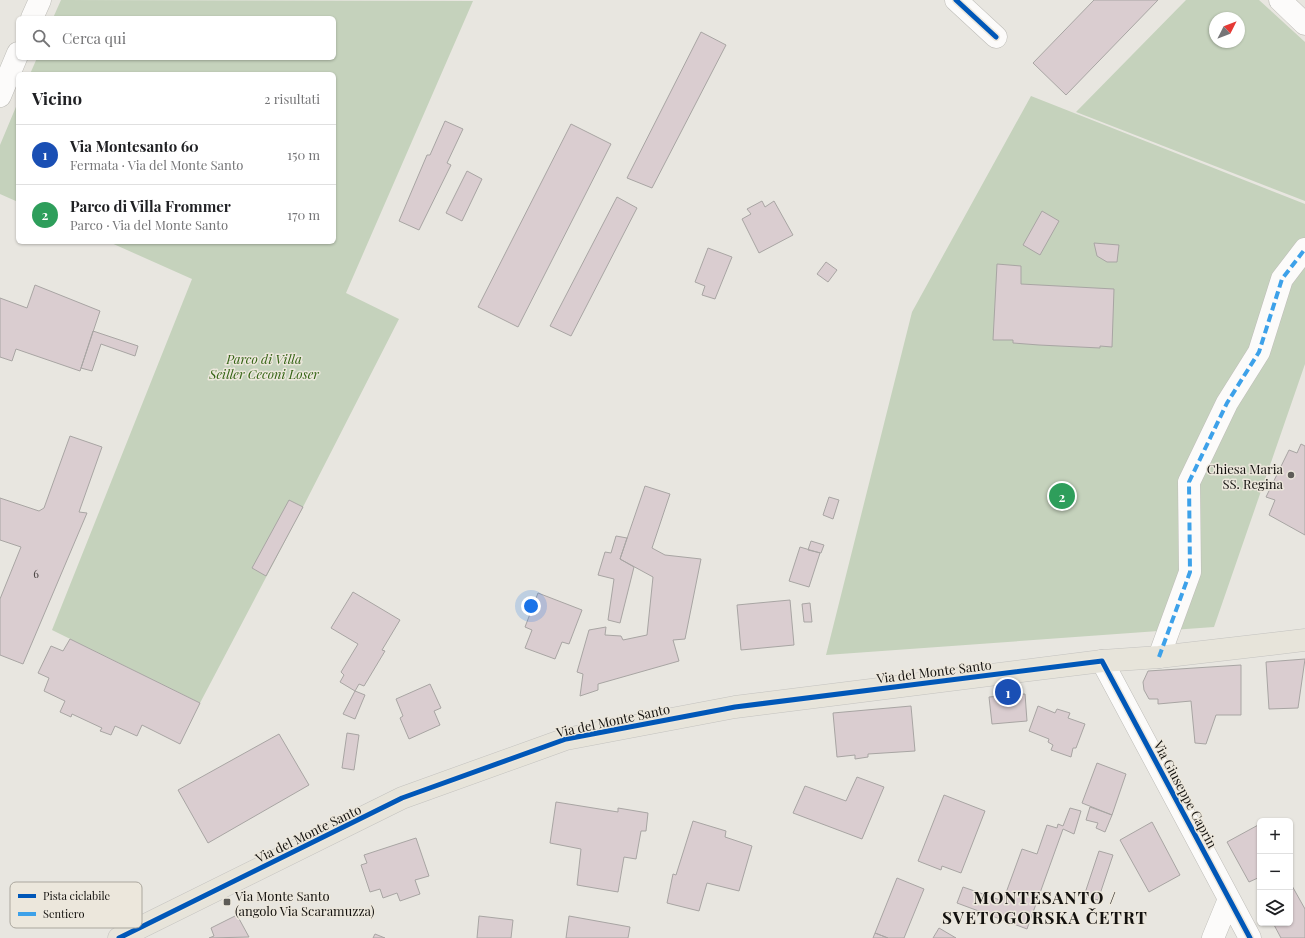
<!DOCTYPE html>
<html lang="it">
<meta charset="utf-8">
<style>
body{margin:0;font-family:"Playfair Display",serif;background:#f2f2f2;color:#202124}
.controls{position:absolute;right:12px;bottom:12px;display:grid;overflow:hidden;border-radius:6px;box-shadow:0 1px 3px #0004}
.controls button{width:36px;height:36px;display:grid;place-items:center;padding:0;border:0;border-bottom:1px solid #e0e0e0;background:#fff;color:#202124;font:20px sans-serif}
.compass{position:absolute;left:1209px;top:12px;width:36px;height:36px;border-radius:50%;background:#fff;box-shadow:0 1px 3px #0004;rotate:48deg}
.you{position:absolute;left:531px;top:606px;width:14px;height:14px;margin:-10px;border:3px solid #fff;border-radius:50%;background:#1a73e8;box-shadow:0 0 0 6px #1a73e833}
.badge{display:grid;place-items:center;width:26px;height:26px;border-radius:50%;background:#d93025;color:#fff;font-size:13px;font-weight:700}
.pin{position:absolute;translate:-50% -50%;border:2px solid #fff;box-shadow:0 1px 4px #0006}
.list{margin:0;padding:0;list-style:none}
h2{display:flex;justify-content:space-between;align-items:center;height:52px;margin:0;padding:0 16px;font-size:17px}
h2 small{font-size:13px;font-weight:400;color:#757577}
.list li{display:grid;grid-template-columns:26px 1fr auto;gap:12px;align-items:center;box-sizing:border-box;height:60px;padding:0 16px;border-top:1px solid #e0e0e0}
.list b{display:block;font-size:15px;white-space:nowrap}
.list p{margin:0;font-size:13px;white-space:nowrap;color:#757577}
.list em{font-size:13px;font-style:normal;color:#757577}
.icon{flex:none;width:22px;height:22px;fill:none;stroke:currentColor;stroke-width:2;stroke-linecap:round;stroke-linejoin:round}
.map{position:relative;flex:none;width:1305px;height:938px;overflow:hidden}
.search{position:absolute;background:#fff;box-shadow:0 1px 3px #0004;left:16px;top:16px;width:320px;height:44px;display:flex;align-items:center;gap:10px;box-sizing:border-box;padding:0 14px;border-radius:6px;color:#757577;font-size:15px}
.panel{position:absolute;background:#fff;box-shadow:0 1px 3px #0004;left:16px;top:72px;width:320px;height:172px;border-radius:6px}
.map>svg:first-child{display:block}
</style>
<div class="map">
<svg width="1305" height="938" viewBox="0 0 1305 938">
<rect width="100%" height="100%" fill="#e8e6e0"/>
<path fill="#c5d2bc" fill-rule="evenodd" d="M61 0 473 1 346 293 399 319 303 507 200 703 52 630 192 279 109 242H334V74H30L37 58H334V18H53Z
M1186 0H1259L1305 42V201L1076 112ZM1215 18H1239V42H1215Z
M1031 96 1305 204V364L1214 627 826 655 912 312Z
M18 102V202L0 194V145Z"/>
<path fill="#dacdd0" stroke="#a8a5a3" d="M1094 0H1158L1066 95 1033 63Z
M701 32 726 45 652 188 627 178Z
M445 121 463 129 447 163 451 165 419 230 399 221 427 155H430Z
M571 124 611 144 518 327 478 307Z
M467 171 482 179 462 221 446 213Z
M617 197 637 208 571 336 550 326Z
M762 201 765 207 774 201 793 235 759 253 742 219 751 214 747 209Z
M1042 211 1059 221 1040 255 1023 245Z
M1094 243 1119 245 1117 262H1107L1097 256Z
M708 248 732 257 715 299 702 295 705 286 695 282Z
M826 262 837 270 828 282 817 274Z
M997 264 1021 266V284L1114 289 1112 347 1100 346V348L1039 345 1013 343V340H993Z
M35 285 100 311 80 371 16 349 12 361 0 357V298L27 308Z
M93 331 138 346 135 356 101 344 92 371 81 368Z
M70 436 102 447 79 512 87 513 23 664 0 655V599L21 547 0 540V498L39 511 44 508Z
M1301 444 1305 446V535L1269 515 1275 500 1266 497 1289 450 1297 453Z
M645 486 670 494 652 548 665 555 701 559 685 639 673 640 679 661 598 684V690L580 696 583 674 577 672 589 630 606 627 605 635 621 636 623 640 647 635 653 577 620 559Z
M829 497 839 500 833 519 823 515Z
M289 500 303 507 266 576 252 568Z
M616 536 627 538 620 559 634 567 620 623 608 620 614 579 598 575 605 552 611 553Z
M811 541 824 545 821 553 808 550Z
M800 547 820 553 809 587 789 581Z
M353 592 400 620 382 650 385 651 364 686 359 684 355 691 340 682 344 675 341 672 358 644 331 628Z
M538 593 582 610 569 644 562 642 555 659 525 648 532 630 525 627Z
M790 600 794 645 741 650 737 605Z
M810 603 812 622H804L802 604Z
M70 639 200 703 180 744 142 725 137 736 115 726 111 735 100 731 102 728 72 714 71 717 60 712 65 701 44 691 49 678 38 673 51 646 63 651Z
M1305 659 1298 708 1269 709 1266 662Z
M1241 665V715H1216L1206 744 1195 743 1191 701 1158 704V699H1149L1144 690 1143 682 1148 671Z
M430 684 441 708 434 711 440 725 409 739 400 718 403 716 396 699Z
M355 691 365 695 355 719 343 714Z
M1025 694 1027 721 992 724 989 697Z
M911 706 915 751 868 754V757L855 759V755L837 757 833 713Z
M1038 706 1055 713 1057 709 1070 713 1068 718 1085 724 1076 748H1073L1071 757 1051 750 1053 745 1048 742 1049 739 1029 731Z
M347 733 359 735 354 770 342 768Z
M279 734 309 785 208 843 178 790Z
M1097 763 1126 774 1112 815 1082 803Z
M857 777 884 787 862 839 793 813 805 786 846 801Z
M944 795 985 811 961 873 942 866 941 870 918 861Z
M556 802 618 812V808L648 813 646 831H641L636 859 624 857 618 892 577 885 581 849 550 843Z
M1090 807 1112 815 1105 832 1096 828 1098 823 1086 820Z
M1070 808 1081 811 1074 834 1063 829 1027 929 957 903 963 887 1003 901 1022 849 1037 854 1047 825 1057 828 1058 824 1063 826Z
M693 821 726 831 725 837 752 846 739 891 707 883 699 911 667 903 673 874 676 875Z
M1152 822 1180 875 1149 892 1120 840Z
M1260 824V877L1249 882 1227 842Z
M416 838 429 876 415 880 420 894 400 901 397 893 383 898 380 889 370 892 361 865 367 863 364 855Z
M1099 851 1113 855 1098 900 1084 896Z
M897 878 924 889 904 938H888L875 933Z
M1291 884 1305 909V938H1281L1273 923H1290Z
M237 915 249 937 209 938 214 936 211 928Z
M479 916 513 920 511 938H477Z
M569 916 630 927 628 938H566Z
M939 928 956 938H933Z
M875 933 888 938H873Z
M375 934 385 938H373Z"/>
<g fill="none" stroke-linecap="round" stroke-linejoin="round">
<defs>
<path id="minor" d="M956 0 996 37
M1280 0 1305 24
M32 18 40 0
M0 96 18 53
M1159 657 1190 572 1189 482 1227 403 1259 352 1282 279 1305 249
M1102 661 1250 938
M1213 938 1229 899"/>
<path id="major" d="M119 938 402 798 566 739 735 707 1102 661 1159 657 1305 640"/>
</defs>
<use href="#minor" stroke="#bebdb8" stroke-width="23"/>
<use href="#major" stroke="#c3c2bf" stroke-width="23"/>
<use href="#minor" stroke="#fcfbfa" stroke-width="22"/>
<use href="#major" stroke="#e7e4da" stroke-width="22"/>
<path stroke="#3da1e9" stroke-width="4" stroke-dasharray="8 4" stroke-linecap="butt" d="M1159 657 1190 572 1189 482 1227 403 1259 352 1282 279 1305 249"/>
<defs>
<path id="cycleway" d="M956 0 996 37
M119 938 402 798 566 739 735 707 1102 661 1250 938"/>
</defs>
<use href="#cycleway" stroke="#ece7dc" stroke-width="8"/>
<use href="#cycleway" stroke="#0057b8" stroke-width="5"/>
</g>
<g fill="#5e5c58" stroke="#ece7dc" stroke-width="1.5">
<circle cx="1291" cy="475" r="4"/>
<rect x="223" y="898" width="8" height="8" rx="2"/>
</g>
<g text-anchor="middle" dominant-baseline="central" stroke-width="3" stroke-linejoin="round" paint-order="stroke">
<g font-size="11" fill="#45403e">
<text x="36" y="573">6</text>
</g>
<g font-size="13" font-style="italic" fill="#346314" stroke="#ece7dc">
<text x="264" y="358">Parco di Villa<tspan x="264" dy="15">Seiller Ceconi Loser</tspan></text>
</g>
<g font-size="13" fill="#13110e" stroke="#ece7dc" text-anchor="end">
<text x="1283" y="468">Chiesa Maria<tspan x="1283" dy="15">SS. Regina</tspan></text>
<text x="235" y="895" text-anchor="start">Via Monte Santo<tspan x="235" dy="15">(angolo Via Scaramuzza)</tspan></text>
</g>
<g font-size="13" fill="#13110e" stroke="#ece7dc">
<text transform="translate(934 671) rotate(-7)">Via del Monte Santo</text>
<text transform="translate(613 720) rotate(-12)">Via del Monte Santo</text>
<text transform="translate(1186 794) rotate(62)">Via Giuseppe Caprin</text>
<text transform="translate(308 833) rotate(-26)">Via del Monte Santo</text>
</g>
<g font-size="17" font-weight="bold" letter-spacing="1" fill="#13110e" stroke="#ece7dc">
<text x="1045" y="897">MONTESANTO /<tspan x="1045" dy="20">SVETOGORSKA ČETRT</tspan></text>
</g>
</g>
<rect x="10" y="882" width="132" height="46" rx="6" fill="#ece7dc" stroke="#aba79e" stroke-width="1"/>
<rect x="18" y="894" width="18" height="4" fill="#0057b8"/>
<rect x="18" y="912" width="18" height="4" fill="#3da1e9"/>
<g font-size="11" fill="#13110e">
<text x="43" y="900">Pista ciclabile</text>
<text x="43" y="918">Sentiero</text>
</g>
</svg>
<div class="controls">
<button>+</button>
<button>−</button>
<button><svg class="icon" aria-label="layers" viewBox="0 0 24 24"><path d="M12 4l9 5-9 5-9-5zM3 14l9 5 9-5"/></svg></button>
</div>
<svg class="compass" viewBox="-18 -18 36 36"><path d="M0-13l5 13h-10z" fill="#e53935"/><path d="M0 13l5-13h-10z" fill="#757577"/></svg>
<div class="you"></div>
<div class="pin badge" style="left:1008px;top:692px;background:#1a4fb4">1</div>
<div class="pin badge" style="left:1062px;top:496px;background:#2e9e5b">2</div>
<div class="search"><svg class="icon" aria-label="search" viewBox="0 0 24 24"><circle cx="10" cy="10" r="6"/><path d="M15 15l6 6"/></svg>Cerca qui</div>
<section class="panel">
<h2>Vicino<small>2 risultati</small></h2>
<ul class="list">
<li><span class="badge" style="background:#1a4fb4">1</span><div><b>Via Montesanto 60</b><p>Fermata · Via del Monte Santo</p></div><em>150 m</em></li>
<li><span class="badge" style="background:#2e9e5b">2</span><div><b>Parco di Villa Frommer</b><p>Parco · Via del Monte Santo</p></div><em>170 m</em></li>
</ul>
</section>
</div>
